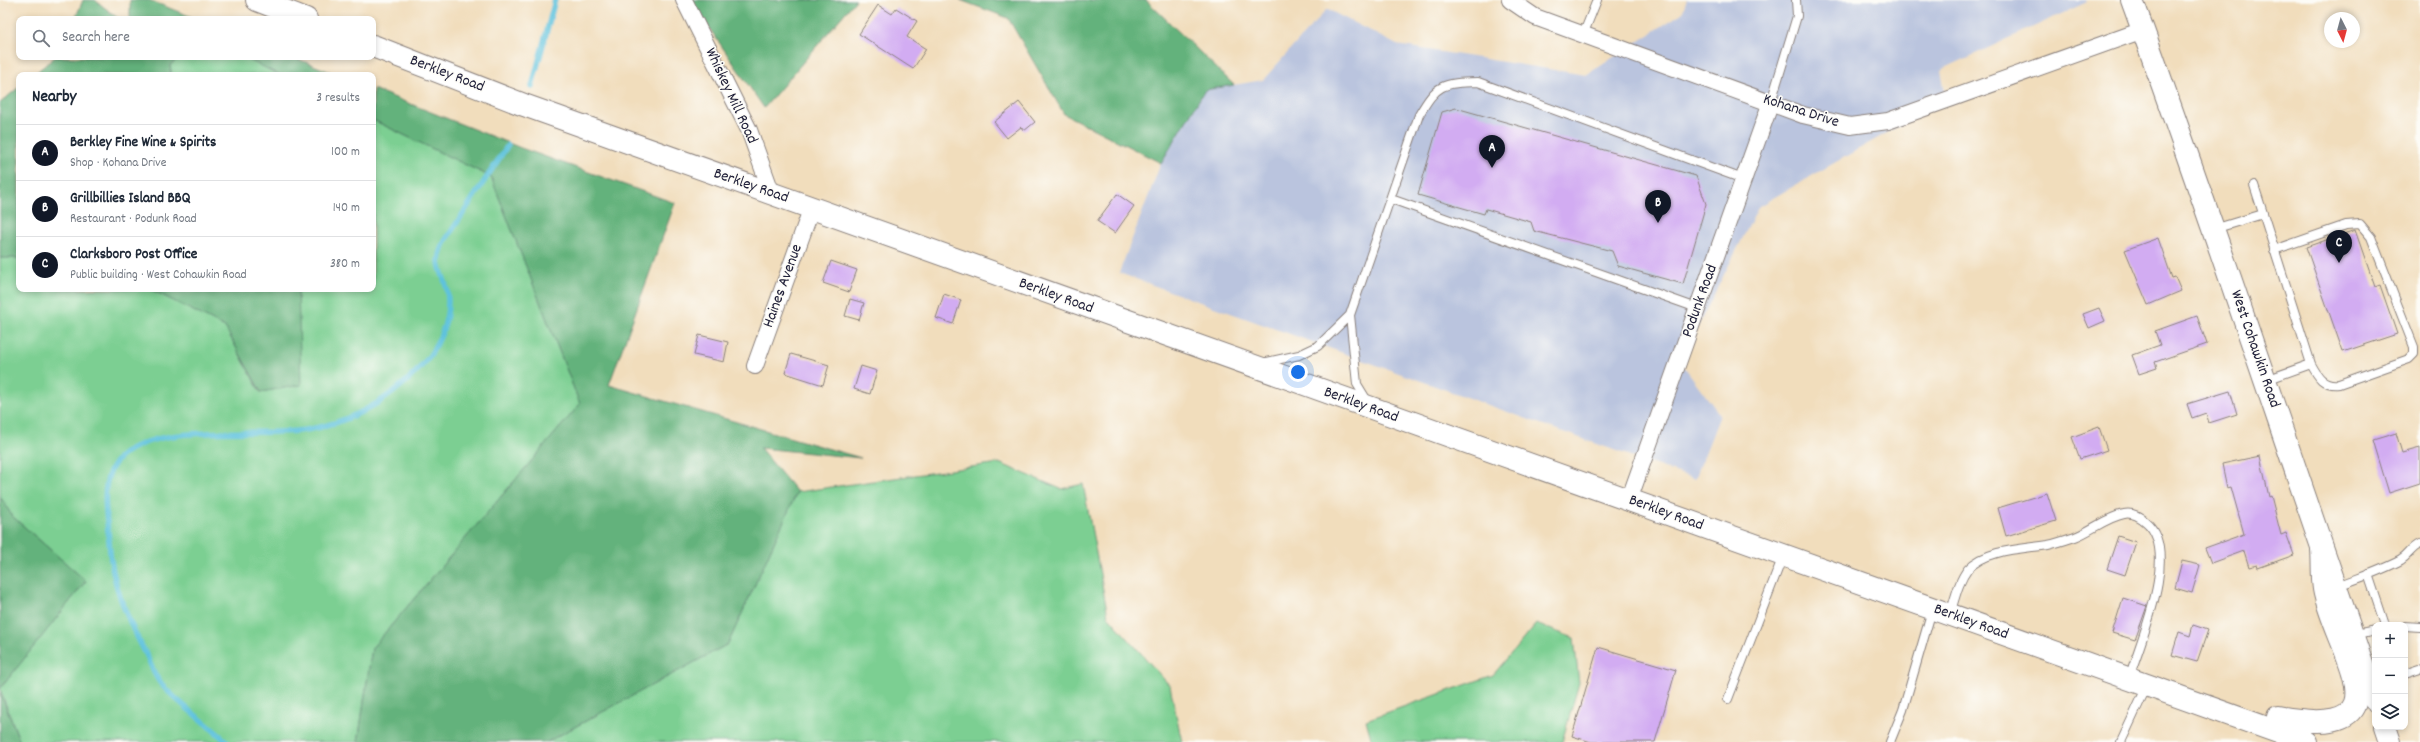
<!DOCTYPE html>
<meta charset="utf-8">
<style>
body{margin:0;font-family:Dekko,sans-serif;background:#f2f2f3;color:#1f2937}
.controls{position:absolute;right:12px;bottom:12px;display:grid;overflow:hidden;border-radius:8px;box-shadow:0 2px 6px #0003}
.controls button{width:36px;height:36px;display:grid;place-items:center;padding:0;border:0;border-bottom:1px solid #e0e1e3;background:#fff;color:#1f2937;font:20px sans-serif}
.compass{position:absolute;left:2324px;top:12px;width:36px;height:36px;border-radius:50%;background:#fff;box-shadow:0 2px 6px #0003;rotate:174deg}
.you{position:absolute;left:1298px;top:372px;width:14px;height:14px;margin:-10px;border:3px solid #fff;border-radius:50%;background:#1a73e8;box-shadow:0 0 0 6px #1a73e833}
.badge{display:grid;place-items:center;width:26px;height:26px;border-radius:50%;background:#111827;color:#fff;font-size:13px;font-weight:700}
.pin{position:absolute;translate:-50% -33px;filter:drop-shadow(0 1px 2px #0008)}
.pin::after{content:'';position:absolute;top:21px;width:14px;height:12px;background:inherit;clip-path:polygon(0 0,100% 0,50% 100%)}
.list{margin:0;padding:0;list-style:none}
h2{display:flex;justify-content:space-between;align-items:center;height:52px;margin:0;padding:0 16px;font-size:17px}
h2 small{font-size:13px;font-weight:400;color:#747a83}
.list li{display:grid;grid-template-columns:26px 1fr auto;gap:12px;align-items:center;box-sizing:border-box;height:56px;padding:0 16px;border-top:1px solid #e0e1e3}
.list b{display:block;font-size:15px;white-space:nowrap}
.list p{margin:0;font-size:13px;white-space:nowrap;color:#747a83}
.list em{font-size:13px;font-style:normal;color:#747a83}
.icon{flex:none;width:22px;height:22px;fill:none;stroke:currentColor;stroke-width:2;stroke-linecap:round;stroke-linejoin:round}
.map{position:relative;flex:none;width:2420px;height:742px;overflow:hidden}
.search{position:absolute;background:#fff;box-shadow:0 2px 6px #0003;left:16px;top:16px;width:360px;height:44px;display:flex;align-items:center;gap:10px;box-sizing:border-box;padding:0 14px;border-radius:8px;color:#747a83;font-size:15px}
.panel{position:absolute;background:#fff;box-shadow:0 2px 6px #0003;left:16px;top:72px;width:360px;height:220px;border-radius:8px}
.map>svg:first-child{display:block}
</style>
<div class="map">
<svg width="2420" height="742" viewBox="0 0 2420 742">
<rect width="100%" height="100%" fill="#fdfcf7"/>
<filter id="ink" filterUnits="userSpaceOnUse"><feTurbulence type="fractalNoise" baseFrequency=".025" numOctaves="2"/><feDisplacementMap in="SourceGraphic" scale="8" xChannelSelector="R" yChannelSelector="G"/><feConvolveMatrix kernelMatrix="1 2 1 2 8 2 1 2 1" color-interpolation-filters="sRGB"/></filter>
<filter id="wash" filterUnits="userSpaceOnUse"><feTurbulence type="fractalNoise" baseFrequency=".012" numOctaves="4" result="noise"/><feDisplacementMap in="SourceGraphic" scale="16" xChannelSelector="R" yChannelSelector="G"/><feGaussianBlur stdDeviation="0.9" result="paint"/><feColorMatrix in="noise" values="0 0 0 0 0 0 0 0 0 0 0 0 0 0 0 0 0 1.4 0 .05"/><feComposite in="paint" operator="in"/></filter>
<g filter="url(#wash)">
<rect width="100%" height="100%" fill="#f1ddbc"/>
<path fill="#bac4de" d="M1687 0H2086L2087 2 1941 70 1946 99 1759 206 1680 361 1720 415 1695 479 1119 273 1161 163 1205 90 1263 80 1327 9 1397 45 1586 75 1682 13Z"/>
<path fill="#7bcf92" stroke="#4e7866" d="M180 57H243L280 75H172L170 65Z
M373 120 491 177 580 404 372 648 358 742H20L0 689 86 581 12 516 0 496V258H19V289H150L225 327 260 392 300 385 298 289H373Z
M999 463 1061 489 1083 484 1108 616 1170 686 1182 742H547L728 644 797 492Z
M1536 624 1574 638 1579 683 1562 742H1372L1366 720 1493 675Z"/>
<path fill="#64b27c" stroke="#436a5c" d="M83 0H95L119 19H75Z
M130 0H149L197 19H130Z
M690 0H856L764 108Z
M960 0H1146L1234 85 1205 90 1161 163 1064 114 1008 18Z
M55 57H180L170 65 171 75H33Z
M243 57H293L338 75H280Z
M19 87V258H0V103Z
M373 89 521 148 675 203 609 385 861 458 760 448 797 492 728 644 547 742H358L372 648 580 404 491 177 373 120Z
M150 289H298L301 385 261 392 225 327Z
M0 496 12 516 86 581 0 689Z
M0 692 20 742H0Z"/>
<g fill="none" stroke-linecap="round" stroke-linejoin="round">
<path stroke="#5fc2dd" stroke-width="5.5" d="M532 86 555 0
M227 742C206 722 181 706 161 684 155 677 151 665 147 656 127 619 111 583 109 541 107 516 99 484 115 463 149 419 255 438 306 430 348 423 386 402 416 372 437 351 452 320 447 290 442 265 433 268 445 241L508 145"/>
</g>
<g id="blocks">
<path fill="#d2acf2" d="M878 5 892 14 896 8 917 21 907 37 926 49 913 69 859 34Z
M1019 102 1035 122 1024 131 1021 127 1007 138 994 122Z
M1456 108 1696 176 1706 204 1683 284 1618 266 1612 251 1534 231 1531 222 1486 209 1484 214 1418 195 1442 112Z
M1117 194 1134 206 1115 233 1097 221Z
M2355 230 2375 287 2380 285 2397 334 2343 352 2306 247Z
M2158 238 2172 278 2175 277 2181 291 2148 305 2125 250Z
M831 261 857 270 849 292 823 283Z
M944 294 961 300 953 324 936 318Z
M850 299 864 303 859 320 845 316Z
M2099 308 2105 321 2089 328 2083 314Z
M2197 316 2207 344 2155 362 2157 368 2139 374 2132 355 2160 345 2155 331Z
M699 335 728 342 724 362 694 355Z
M791 354 829 365 823 385 785 373Z
M861 366 877 371 870 394 854 389Z
M2230 391 2237 414 2209 423 2206 413 2192 418 2187 404Z
M2099 427 2107 450 2080 459 2072 437Z
M2396 433 2402 453 2420 448V483L2389 493 2373 440Z
M2260 456 2269 497 2271 496 2281 535 2286 533 2294 555 2258 568 2257 565 2249 567 2244 551 2211 563 2205 548 2244 534 2231 487 2227 488 2222 464Z
M2047 493 2056 521 2006 536 1998 508Z
M2118 536 2136 542 2125 575 2107 569Z
M2182 561 2200 565 2192 593 2175 588Z
M2123 598 2147 606 2135 640 2112 633Z
M2193 625 2208 630 2197 662 2172 655 2179 632 2190 636Z
M1598 647 1676 670 1655 742H1591L1572 736Z"/>
</g>
</g>
<g filter="url(#ink)">
<use href="#blocks" fill-opacity="0" stroke="#8a807c" stroke-width="1"/>
<g fill="none" stroke-linecap="round" stroke-linejoin="round">
<defs>
<path id="service" d="M1583 35 1597 0
M1771 102 1797 16 1796 0
M2254 185 2311 364
M1391 199 1697 308
M2214 229 2263 214
M1350 315 1357 384 1368 402
M1262 363 1299 355 1318 346 1350 315 1419 115C1437 84 1442 83 1478 82L1743 179
M2266 380 2311 364C2318 377 2323 386 2339 384L2409 359 2414 354V347L2371 237 2360 224 2346 225 2274 250
M2368 574 2385 625
M2336 587C2358 578 2381 571 2401 560 2409 555 2411 548 2420 544
M1950 614C1955 599 1958 582 1968 569 1986 549 2024 549 2048 545 2057 543 2066 540 2075 537 2091 531 2107 517 2124 514 2133 512 2140 517 2146 522 2181 551 2140 642 2129 678
M2405 626 2420 627
M2352 635 2375 630
M2405 674 2420 669
M1728 699 1783 556
M1890 742 1903 710 1932 610
M2121 742 2147 686"/>
<path id="minor" d="M684 0 749 130 772 194
M1510 0 1535 17 1803 115 1850 126 1888 121 2143 30
M755 366 812 207
M1629 500 1771 102"/>
<path id="secondary" d="M2132 0C2217 232 2293 467 2375 700
M2385 727 2390 742"/>
<path id="primary" d="M257 0 306 19
M373 46 524 105 2306 742
M2278 717C2414 742 2334 648 2324 589 2322 576 2323 562 2322 549"/>
</defs>
<use href="#service" stroke="#8a807c" stroke-width="10"/>
<use href="#minor" stroke="#8a807c" stroke-width="18"/>
<use href="#secondary" stroke="#8a807c" stroke-width="24"/>
<use href="#primary" stroke="#8a807c" stroke-width="24"/>
<use href="#service" stroke="#fff" stroke-width="8"/>
<use href="#minor" stroke="#fff" stroke-width="16"/>
<use href="#secondary" stroke="#fff" stroke-width="22"/>
<use href="#primary" stroke="#fff" stroke-width="22"/>
</g>
</g>
<g text-anchor="middle" dominant-baseline="central" stroke-width="3" stroke-linejoin="round" paint-order="stroke">
<g font-size="16" fill="#22223b" stroke="#fdfcf7">
<text transform="translate(447 74) rotate(21)">Berkley Road</text>
<text transform="translate(731 96) rotate(65)">Whiskey Mill Road</text>
<text transform="translate(1801 111) rotate(18)">Kohana Drive</text>
<text transform="translate(751 186) rotate(19)">Berkley Road</text>
<text transform="translate(783 286) rotate(-70)">Haines Avenue</text>
<text transform="translate(1056 296) rotate(20)">Berkley Road</text>
<text transform="translate(1700 301) rotate(-70)">Podunk Road</text>
<text transform="translate(2255 349) rotate(71)">West Cohawkin Road</text>
<text transform="translate(1361 405) rotate(20)">Berkley Road</text>
<text transform="translate(1666 513) rotate(20)">Berkley Road</text>
<text transform="translate(1971 622) rotate(20)">Berkley Road</text>
</g>
</g>
</svg>
<div class="controls">
<button>+</button>
<button>−</button>
<button><svg class="icon" aria-label="layers" viewBox="0 0 24 24"><path d="M12 4l9 5-9 5-9-5zM3 14l9 5 9-5"/></svg></button>
</div>
<svg class="compass" viewBox="-18 -18 36 36"><path d="M0-13l5 13h-10z" fill="#e53935"/><path d="M0 13l5-13h-10z" fill="#747a83"/></svg>
<div class="you"></div>
<div class="pin badge" style="left:1492px;top:168px">A</div>
<div class="pin badge" style="left:1658px;top:223px">B</div>
<div class="pin badge" style="left:2339px;top:263px">C</div>
<div class="search"><svg class="icon" aria-label="search" viewBox="0 0 24 24"><circle cx="10" cy="10" r="6"/><path d="M15 15l6 6"/></svg>Search here</div>
<section class="panel">
<h2>Nearby<small>3 results</small></h2>
<ul class="list">
<li><span class="badge">A</span><div><b>Berkley Fine Wine &amp; Spirits</b><p>Shop · Kohana Drive</p></div><em>100 m</em></li>
<li><span class="badge">B</span><div><b>Grillbillies Island BBQ</b><p>Restaurant · Podunk Road</p></div><em>140 m</em></li>
<li><span class="badge">C</span><div><b>Clarksboro Post Office</b><p>Public building · West Cohawkin Road</p></div><em>380 m</em></li>
</ul>
</section>
</div>
